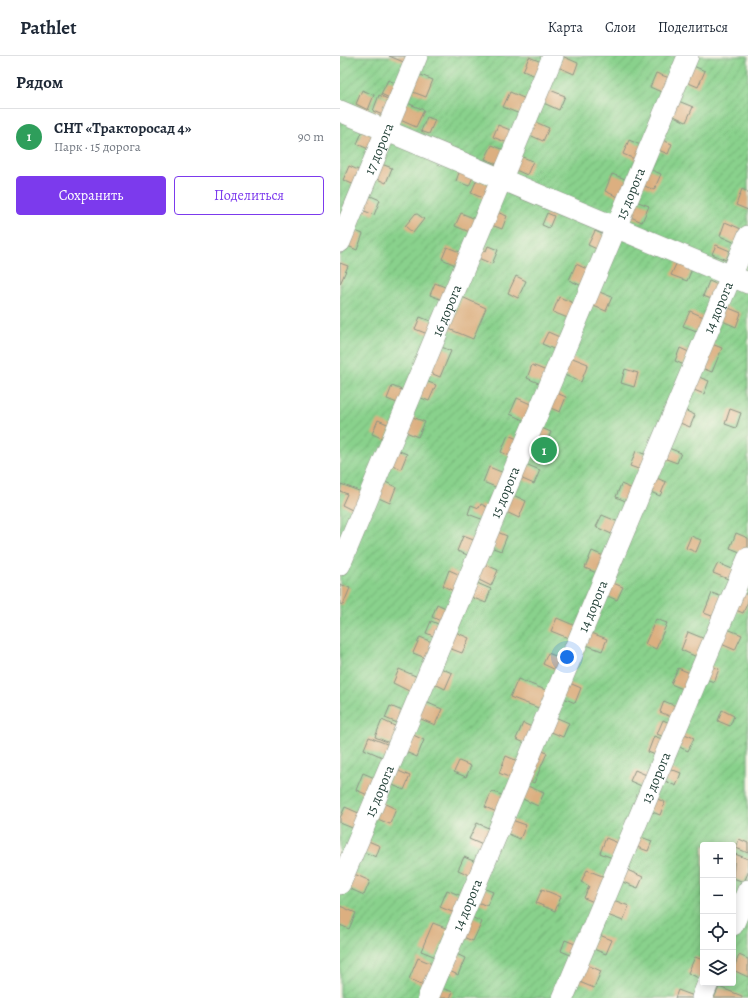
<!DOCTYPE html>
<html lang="ru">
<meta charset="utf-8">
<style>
body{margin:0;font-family:Alegreya,serif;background:#f2f2f3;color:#1f2937}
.controls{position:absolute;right:12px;bottom:12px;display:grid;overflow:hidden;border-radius:4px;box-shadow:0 2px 10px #0003}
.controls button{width:36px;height:36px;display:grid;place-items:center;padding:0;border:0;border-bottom:1px solid #e0e1e3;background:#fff;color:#1f2937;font:20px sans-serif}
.you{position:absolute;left:227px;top:601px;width:14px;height:14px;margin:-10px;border:3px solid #fff;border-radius:50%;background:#1a73e8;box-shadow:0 0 0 6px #1a73e833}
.badge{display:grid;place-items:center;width:26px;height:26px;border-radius:50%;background:#7c3aed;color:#fff;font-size:13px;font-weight:700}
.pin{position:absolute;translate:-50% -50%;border:2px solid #fff;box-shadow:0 1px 4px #0006}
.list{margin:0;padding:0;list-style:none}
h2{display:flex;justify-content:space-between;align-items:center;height:52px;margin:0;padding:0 16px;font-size:17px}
h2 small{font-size:13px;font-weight:400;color:#747a83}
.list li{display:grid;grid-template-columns:26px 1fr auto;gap:12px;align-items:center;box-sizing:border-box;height:56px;padding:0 16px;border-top:1px solid #e0e1e3}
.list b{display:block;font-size:15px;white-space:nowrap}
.list p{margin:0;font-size:13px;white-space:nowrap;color:#747a83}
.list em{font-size:13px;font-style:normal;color:#747a83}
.actions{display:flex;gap:8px;padding:12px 16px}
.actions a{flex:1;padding:9px 0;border:1px solid #7c3aed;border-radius:4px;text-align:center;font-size:14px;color:#7c3aed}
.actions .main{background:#7c3aed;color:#fff}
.icon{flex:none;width:22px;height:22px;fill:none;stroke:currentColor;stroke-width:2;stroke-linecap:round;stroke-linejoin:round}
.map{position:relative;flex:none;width:408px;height:942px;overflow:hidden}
header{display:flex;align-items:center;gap:24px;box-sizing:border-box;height:56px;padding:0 20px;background:#fff;border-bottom:1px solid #e0e1e3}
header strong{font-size:19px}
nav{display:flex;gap:22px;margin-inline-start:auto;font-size:14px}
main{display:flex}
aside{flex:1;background:#fff}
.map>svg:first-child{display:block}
</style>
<header>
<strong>Pathlet</strong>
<nav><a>Карта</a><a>Слои</a><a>Поделиться</a></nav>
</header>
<main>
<aside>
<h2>Рядом<small></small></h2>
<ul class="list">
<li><span class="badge" style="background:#2e9e5b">1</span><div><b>СНТ «Тракторосад 4»</b><p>Парк · 15 дорога</p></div><em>90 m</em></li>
</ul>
<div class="actions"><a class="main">Сохранить</a><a>Поделиться</a></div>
</aside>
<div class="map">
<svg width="408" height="942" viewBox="0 0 408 942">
<defs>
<pattern id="garden-furrows" width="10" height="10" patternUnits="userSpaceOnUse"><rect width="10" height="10" fill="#89d18c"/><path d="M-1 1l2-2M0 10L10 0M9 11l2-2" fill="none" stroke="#6fab73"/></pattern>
</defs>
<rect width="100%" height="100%" fill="#fbf7ec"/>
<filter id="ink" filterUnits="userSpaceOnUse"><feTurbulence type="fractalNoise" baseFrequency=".025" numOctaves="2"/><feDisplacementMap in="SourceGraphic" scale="8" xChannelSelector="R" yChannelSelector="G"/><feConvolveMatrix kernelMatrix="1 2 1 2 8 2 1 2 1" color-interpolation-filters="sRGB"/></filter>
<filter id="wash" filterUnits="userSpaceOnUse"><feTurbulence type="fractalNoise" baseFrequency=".012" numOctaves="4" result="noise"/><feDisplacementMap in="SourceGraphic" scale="16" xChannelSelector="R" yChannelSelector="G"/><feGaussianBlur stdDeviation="0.9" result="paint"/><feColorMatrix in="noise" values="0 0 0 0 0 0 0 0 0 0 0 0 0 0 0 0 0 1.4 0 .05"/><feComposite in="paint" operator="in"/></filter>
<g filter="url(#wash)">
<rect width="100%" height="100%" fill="#f7e8d2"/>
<path fill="url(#garden-furrows)" stroke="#548760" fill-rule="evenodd" d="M0 0H408V942H0ZM363 789H393V927H363Z"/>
<g id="blocks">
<path fill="#dcaf80" d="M49 0H69L66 7Z
M222 0 238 7 234 18 218 11Z
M189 1 204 7 198 21 183 15Z
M351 9 365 15 358 31 344 25Z
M76 17 93 24 86 41 73 36 76 29 71 27Z
M316 17 332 23 326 38 310 31Z
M48 24 60 29 54 44 41 38Z
M205 32 225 40 219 54 199 45Z
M22 34 34 39 28 54 16 48Z
M170 36 188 44 182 59 163 51Z
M39 39 52 45 45 60 33 55Z
M336 44 353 51 346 66 330 58Z
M65 46 84 54 76 71 58 63Z
M87 61 95 64 89 78 81 75Z
M191 64 209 72 203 85 185 77Z
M158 69 175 76 170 88 153 81Z
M23 74 39 81 33 95 17 88Z
M320 83 332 88 328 98 316 93Z
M289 84 305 91 299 105 283 98Z
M152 89 167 95 161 110 145 103Z
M177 99 193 105 187 119 171 112Z
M39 107 52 112 46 127 33 121Z
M9 110 23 116 17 130 3 124Z
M307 112 321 118 314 134 300 128Z
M120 114 134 119 129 130 116 125Z
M272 118 288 124 280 142 265 135Z
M137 123 153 130 147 144 131 137Z
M402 133 408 136V154L396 149Z
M26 138 40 144 34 159 20 153Z
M293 144 309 150 302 166 286 159Z
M154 155 167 160 162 173 149 168Z
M76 157 84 163 73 177 65 170Z
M121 157 138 164 132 177 115 170Z
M207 157 214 160 209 172 202 169Z
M385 166 406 175 400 189 380 180Z
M10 173 23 178 17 194 3 188Z
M255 175 267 180 261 195 248 189Z
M376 189 390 195 386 204 372 198Z
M148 190 158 194 152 208 136 201 140 193 146 195Z
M107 191 125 198 120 211 102 203Z
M337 206 352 213 347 225 331 219Z
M0 207 8 210 0 228Z
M236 208 249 214 242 230 229 224Z
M176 220 186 225 178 242 168 237Z
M369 225 383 231 377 245 363 240Z
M95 227 110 233 105 245 90 239Z
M257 235 272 241 266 255 251 249Z
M122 241 146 252 133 283 109 273Z
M219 241 236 248 230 263 213 256Z
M384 250 401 257 396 271 378 263Z
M350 255 368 263 362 277 343 270Z
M80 261 96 267 90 279 75 273Z
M208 276 224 283 218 295 202 288Z
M369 287 382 292 372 316 359 311Z
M97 289 111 295 100 321 86 315Z
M340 292 349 296 344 309 335 305Z
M230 301 248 308 241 326 222 318Z
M192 309 209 316 203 329 187 322Z
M285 313 298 317 294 331 281 327Z
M354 319 369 325 364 338 349 332Z
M83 324 96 329 89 345 76 340Z
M52 330 67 336 62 349 47 343Z
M212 335 226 341 220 356 206 350Z
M177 342 195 350 187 366 170 358Z
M340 352 355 359 350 371 335 365Z
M390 353 401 357 396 372 385 368Z
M68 359 85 366 78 381 61 374Z
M38 364 52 370 46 384 32 378Z
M197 370 211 376 204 392 190 386Z
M168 379 182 385 174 402 161 396Z
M326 391 341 397 337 407 321 401Z
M54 393 67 398 61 413 48 407Z
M296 395 307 399 301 414 290 410Z
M183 407 200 414 194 428 178 421Z
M149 411 164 417 158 432 143 426Z
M312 420 326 426 320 440 306 434Z
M41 424 56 431 50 447 34 440Z
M1 428 24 437 16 456 2 449 7 438 0 435Z
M281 428 295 434 290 447 276 441Z
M169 437 186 445 179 462 162 454Z
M141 448 149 452 144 464 128 458 131 449 139 452Z
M262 459 281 467 276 480 256 471Z
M155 475 167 480 161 495 148 490Z
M396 477 408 482V490L405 498 390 492Z
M123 480 139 486 133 501 117 495Z
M351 480 361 484 356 496 346 492Z
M252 495 266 501 259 518 245 512Z
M378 507 397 515 393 525 373 517Z
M144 508 158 514 151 530 137 523Z
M109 514 125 521 118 537 103 530Z
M268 525 283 531 277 544 263 538Z
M137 527 151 533 146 547 131 541Z
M0 528 10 532 3 549 0 548Z
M399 535 408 539V546L403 557 391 552Z
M372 537 385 542 377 562 364 557Z
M97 548 110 554 105 567 92 561Z
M217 562 238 571 233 584 211 575Z
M316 563 327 567 316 593 305 588Z
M91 565 103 570 98 582 86 577Z
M385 572 402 579 395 594 379 587Z
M113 575 129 582 122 597 106 591Z
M249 576 267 583 262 595 244 588Z
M348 576 365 583 357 601 341 594Z
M80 581 94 587 88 603 73 597Z
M208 597 225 604 220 616 203 608Z
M368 609 379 613 374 626 363 622Z
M98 611 112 617 105 633 91 626Z
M338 612 352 618 345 634 331 628Z
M59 613 78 621 71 636 53 627Z
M178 623 208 635 201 653 170 641Z
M225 625 241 632 235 647 219 640Z
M81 644 102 653 95 669 74 660Z
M324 645 340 652 336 663 320 656Z
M50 650 65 656 60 668 45 662Z
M382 654 394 660 390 670 378 665Z
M215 661 229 667 223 681 209 675Z
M42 664 59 672 52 688 35 681Z
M323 664 332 668 326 682 317 678Z
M183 667 196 673 189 689 176 683Z
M340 676 354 682 348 695 335 689Z
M69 677 84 684 77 701 61 694Z
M314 680 327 685 320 701 308 696Z
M29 681 52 690 47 703 24 693Z
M198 693 207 697 194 727 185 723Z
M166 700 180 706 173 723 159 717Z
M119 705 131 710 126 721 114 716Z
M326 711 341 717 336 730 321 723Z
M54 713 70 720 64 734 48 727Z
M295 714 311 721 306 732 290 725Z
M23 717 37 723 30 740 16 734Z
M183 728 204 737 198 750 178 741Z
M152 735 166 741 159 757 145 751Z
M312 741 325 746 320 759 307 754Z
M41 746 56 753 50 768 35 762Z
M5 751 21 758 15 773 0 767V762Z
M169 763 186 769 180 783 164 776Z
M137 767 153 774 145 790 129 783Z
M298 780 312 785 308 795 294 790Z
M266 782 283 789 277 804 260 797Z
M399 783 408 787V797L396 792Z
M26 784 40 790 36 801 21 795Z
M395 798 408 803V817L404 826 393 822Z
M124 801 138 807 132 820 118 814Z
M285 813 303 821 298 832 280 825Z
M247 814 270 823 259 848 244 842 249 830 241 826Z
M12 817 30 825 24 839 6 831Z
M138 830 153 836 147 850 133 844Z
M202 833 221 841 215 855 196 847Z
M107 834 124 841 117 858 100 851Z
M271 843 289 850 283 865 265 858Z
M0 850 16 857 9 873 0 869Z
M127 859 142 866 133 885 118 879Z
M93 867 108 873 96 901 81 895Z
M257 878 272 884 266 898 251 892Z
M225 884 240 890 235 901 221 895Z
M110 895 125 902 118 919 103 912Z
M399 899 408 903V921L393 914Z
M355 901 363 904 361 923 348 917Z
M78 902 97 910 88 931 69 923Z
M245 908 261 915 254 932 237 925Z
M99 931 113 936 110 942H95Z
M379 931 402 940V942H374Z
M338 934 354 940 353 942H335Z"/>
</g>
</g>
<g filter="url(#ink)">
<use href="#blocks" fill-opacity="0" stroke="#8b9283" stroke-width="1"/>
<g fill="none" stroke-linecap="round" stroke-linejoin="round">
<defs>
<g id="minor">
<path d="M0 55 408 227"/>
<path id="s1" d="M0 186 77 0"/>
<path id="s2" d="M0 509 213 0"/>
<path id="s3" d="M0 828 348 0"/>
<path d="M393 869 408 834"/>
<path id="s4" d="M88 942 408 180"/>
<path id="s5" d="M223 942 408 502"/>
<path d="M362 942 368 927"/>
</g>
</defs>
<use href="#minor" stroke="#8b9283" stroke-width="22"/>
<use href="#minor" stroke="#fff" stroke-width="21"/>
</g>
</g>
<g text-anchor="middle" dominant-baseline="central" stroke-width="3" stroke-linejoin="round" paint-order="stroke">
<g font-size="14" fill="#1f3d34" stroke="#fbf7ec">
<text stroke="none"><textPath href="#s1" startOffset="101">17 дорога</textPath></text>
<text stroke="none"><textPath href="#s3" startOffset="749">15 дорога</textPath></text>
<text stroke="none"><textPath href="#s4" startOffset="749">14 дорога</textPath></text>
<text stroke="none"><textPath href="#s2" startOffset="276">16 дорога</textPath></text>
<text stroke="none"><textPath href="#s3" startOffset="425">15 дорога</textPath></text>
<text stroke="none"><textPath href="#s4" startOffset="425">14 дорога</textPath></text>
<text stroke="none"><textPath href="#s5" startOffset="239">13 дорога</textPath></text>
<text stroke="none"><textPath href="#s3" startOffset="101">15 дорога</textPath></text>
<text stroke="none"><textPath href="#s4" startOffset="101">14 дорога</textPath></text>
</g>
</g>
</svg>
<div class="controls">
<button>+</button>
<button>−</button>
<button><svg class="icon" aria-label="locate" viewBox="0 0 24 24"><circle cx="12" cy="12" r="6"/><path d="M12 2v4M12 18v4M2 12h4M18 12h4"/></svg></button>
<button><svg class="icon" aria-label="layers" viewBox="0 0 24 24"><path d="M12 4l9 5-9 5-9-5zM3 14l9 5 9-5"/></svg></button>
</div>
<div class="you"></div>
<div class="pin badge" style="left:204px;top:394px;background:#2e9e5b">1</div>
</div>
</main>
